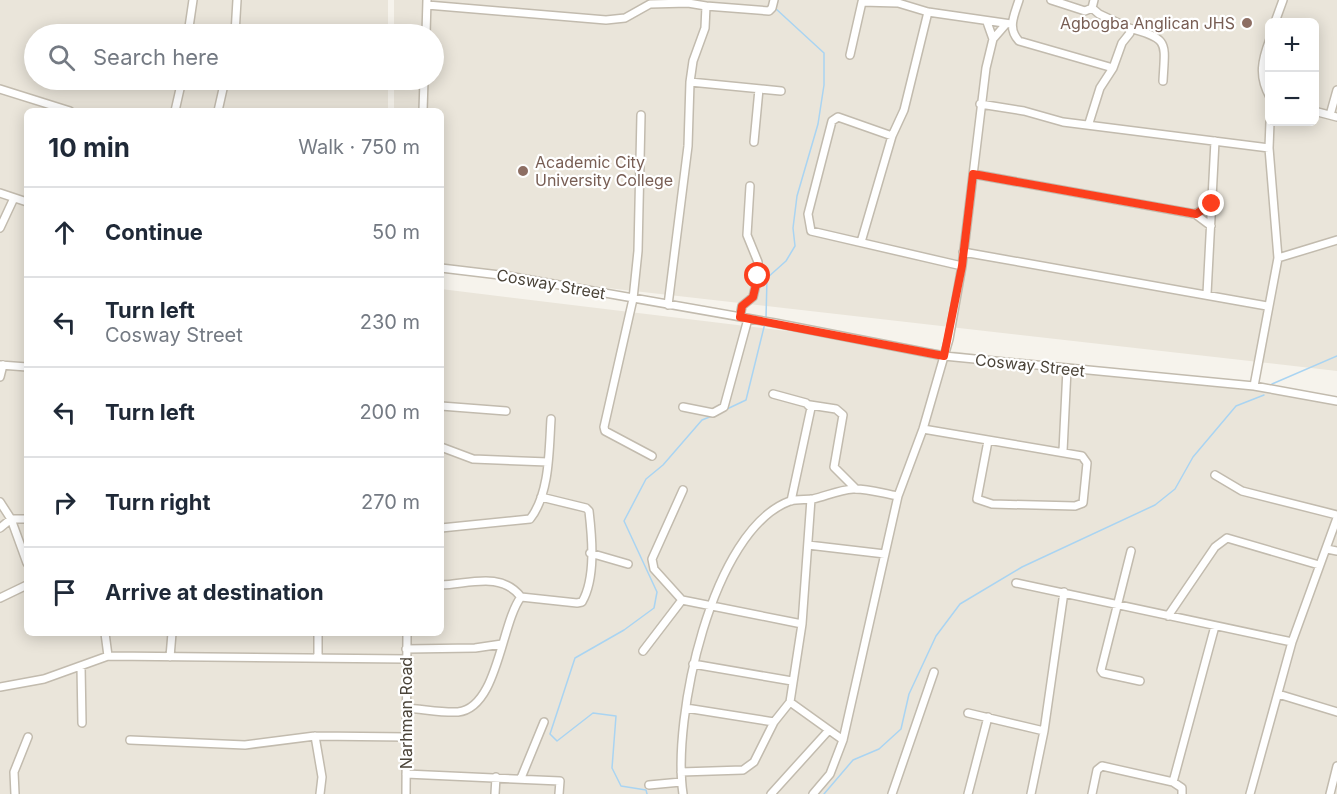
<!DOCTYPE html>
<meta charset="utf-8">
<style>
body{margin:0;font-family:Inter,sans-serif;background:#f6f6f7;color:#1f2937}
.controls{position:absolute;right:18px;top:18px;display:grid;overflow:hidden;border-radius:9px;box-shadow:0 3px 15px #0003}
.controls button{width:54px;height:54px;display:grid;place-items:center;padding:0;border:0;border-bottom:2px solid #e0e1e3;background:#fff;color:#1f2937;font:30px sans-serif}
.stop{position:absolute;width:18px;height:18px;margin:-14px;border:4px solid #fc3f1d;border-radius:50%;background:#fff}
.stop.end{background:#fc3f1d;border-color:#fff;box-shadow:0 2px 6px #0008}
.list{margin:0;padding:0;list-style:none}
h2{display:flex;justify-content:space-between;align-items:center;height:78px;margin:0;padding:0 24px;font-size:26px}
h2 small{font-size:20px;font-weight:400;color:#747a83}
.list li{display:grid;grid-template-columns:39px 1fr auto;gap:18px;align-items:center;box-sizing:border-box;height:90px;padding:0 24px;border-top:2px solid #e0e1e3}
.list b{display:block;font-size:22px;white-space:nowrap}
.list p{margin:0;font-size:20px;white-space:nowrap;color:#747a83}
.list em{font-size:20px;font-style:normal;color:#747a83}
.icon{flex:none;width:33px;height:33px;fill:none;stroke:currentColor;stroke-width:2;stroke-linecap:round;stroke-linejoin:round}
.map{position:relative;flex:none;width:1337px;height:794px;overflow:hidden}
.search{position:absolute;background:#fff;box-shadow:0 3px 15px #0003;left:24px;top:24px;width:420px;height:66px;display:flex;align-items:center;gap:15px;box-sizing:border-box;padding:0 21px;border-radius:33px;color:#747a83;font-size:22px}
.panel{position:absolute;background:#fff;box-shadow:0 3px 15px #0003;left:24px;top:108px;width:420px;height:528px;border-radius:9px}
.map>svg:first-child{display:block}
</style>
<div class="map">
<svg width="1337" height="794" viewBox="0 0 1337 794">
<rect width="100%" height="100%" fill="#f6f3ec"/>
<path fill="#eae5da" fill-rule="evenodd" d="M0 0H388V34H34V80H388V111H27V633H441V289L1337 398V794H0Z
M394 0H1337V371L441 269V111H394V80H434V34H394ZM1270 22H1314V122H1270Z"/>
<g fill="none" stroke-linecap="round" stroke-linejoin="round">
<path stroke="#a9d4f2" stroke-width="1.5" d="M766 318 767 278 786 261 795 246 793 228 797 196 818 124 824 85V53L775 8
M1272 384 1337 356
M727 409 746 400 765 323
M647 794 646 790 621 786 612 768 616 716 593 713 557 741 550 734 575 658 624 630 654 608 657 592 624 521 646 479 663 465 702 420 712 416
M824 794 853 760 879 749 901 729 909 694 936 636 960 604 1022 567 1155 505 1175 489 1193 457 1236 406 1264 395"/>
<defs>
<path id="street" d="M1019 0C1014 16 1007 28 1019 41L1113 68 1100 88 1089 123
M1051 0 1085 11 1092 8 1094 0
M427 5 606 20 625 18 650 4 688 3 706 6
M1092 8 1099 14 1129 28 1130 33 1122 43 1113 68
M987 22 993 39
M1275 22 1283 0
M1129 28C1170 39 1165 42 1163 81
M188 34 193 0
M235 34 237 0
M426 34 427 0
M1270 39C1262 60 1258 76 1270 97
M850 55 862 2 898 3 928 12 1011 24
M171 80 181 83
M690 82 781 91
M0 89 70 111
M980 104 1024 111 1063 122 1269 148
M175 111 182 80
M218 111 225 80
M423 111 424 80
M1314 111 1337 117
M641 115 638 251 633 299 604 427 605 431 652 456
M1330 115 1337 90
M892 136 838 117 832 121 808 214 811 231 962 266
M754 142 759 89
M973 174 1195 214 1212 204
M0 193 27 202
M1195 214 1211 226
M0 228 14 198
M861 242 892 136 904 110 928 12
M963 252 1267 306
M1278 258 1337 240
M441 268 508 276 775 323 944 356 1254 386 1337 401
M1207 294 1215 141
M668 305 688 146 690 82 693 61 705 28 706 6 769 11 772 8 774 0
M740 317 742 306 753 297 758 276V262L747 235 750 186
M0 365 27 367
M0 377 3 365
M1254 386 1278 258 1269 148 1270 122
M773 394 806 403 811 408 791 501
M810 405 836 409 843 415 834 467 856 489
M441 406 506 411
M683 407 713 413 724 407 748 319
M923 429 1082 456 1087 463 1083 503 1075 506 992 504 977 499 988 441
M441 447 473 459 548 462
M1063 451 1067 369
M1215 475 1242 491 1337 515
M683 490 652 559 654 569 682 600 802 624
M0 502 11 519 27 563
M0 528 11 519H27
M441 528 530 519C550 494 549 449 551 419
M808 545 885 554
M1327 549 1337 551
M1131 551 1101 670 1103 673 1140 681
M590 553 628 564
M1016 583 1292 642
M441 585C469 584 501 571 521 597
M521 597 577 603 582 602C596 578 592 537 589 511L586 508 541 497
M0 598 27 585
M1168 616 1215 547 1227 538 1319 565
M105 633 108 656
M318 633V657
M406 649 475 648 502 644
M643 651 682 600
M170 657 172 633
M693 664 792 681
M81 666 82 723
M0 687 44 679 108 656 406 659
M1278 694 1337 712
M790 702 843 740
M406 708C423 709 442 713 458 712 498 708 501 623 521 597
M686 708 774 722
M968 713 1044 731
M315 736 322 777 320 794
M130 740 245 745 315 736 407 737
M681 772 743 770 754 762 774 722 790 702 802 624 811 499
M406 774 560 781 559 794
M521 778 544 722
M1173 782 1215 626
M649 785 681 782
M15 794 14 772 28 737
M406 794 407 633
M495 794 496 777
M683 794C672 720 711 530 790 501 797 499 806 500 813 499 826 496 839 490 853 489 867 488 884 494 898 496
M771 794 829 730
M813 794 830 774 843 740 898 496 923 429 949 339 962 266 986 68 993 39 1006 24
M892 794 934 672
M968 794 988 717
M1031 794 1044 731 1064 592
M1092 794 1097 770 1102 766 1173 782 1182 788V794
M1250 794 1292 642 1337 518
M1330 794 1337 766"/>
</defs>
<use href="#street" stroke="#c2bbae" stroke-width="10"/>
<use href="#street" stroke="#fff" stroke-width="7"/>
</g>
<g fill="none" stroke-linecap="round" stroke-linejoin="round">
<path stroke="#fc3f1d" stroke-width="8" d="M758 276 753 297 742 306 740 317 944 356 962 266 973 174 1196 214 1212 204"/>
</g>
<g fill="#8d6e63" stroke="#fff" stroke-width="2">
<circle cx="1247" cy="23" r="6"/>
<circle cx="523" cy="171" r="6"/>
</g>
<g text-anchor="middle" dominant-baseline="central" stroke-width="4.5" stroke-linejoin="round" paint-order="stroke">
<g font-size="16" fill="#785e54" stroke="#fff" text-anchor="end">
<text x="1235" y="23">Agbogba Anglican JHS</text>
<text x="535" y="162" text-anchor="start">Academic City<tspan x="535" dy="18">University College</tspan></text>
</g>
<g font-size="16" fill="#4b4439" stroke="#fff">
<text transform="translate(551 284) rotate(10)">Cosway Street</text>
<text transform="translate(1030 365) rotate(6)">Cosway Street</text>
<text transform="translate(406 713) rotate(-90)">Narhman Road</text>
</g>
</g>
</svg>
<div class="controls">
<button>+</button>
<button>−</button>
</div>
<div class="stop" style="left:758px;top:276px"></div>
<div class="stop end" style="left:1212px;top:204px"></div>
<div class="search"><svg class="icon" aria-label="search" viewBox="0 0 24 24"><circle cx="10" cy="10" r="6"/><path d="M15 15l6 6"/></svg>Search here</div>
<section class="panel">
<h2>10 min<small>Walk · 750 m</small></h2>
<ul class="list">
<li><svg class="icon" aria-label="ahead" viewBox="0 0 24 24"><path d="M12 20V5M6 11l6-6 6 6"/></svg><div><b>Continue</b></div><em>50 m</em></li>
<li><svg class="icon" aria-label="left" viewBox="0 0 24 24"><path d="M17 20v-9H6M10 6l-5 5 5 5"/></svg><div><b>Turn left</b><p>Cosway Street</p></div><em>230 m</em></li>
<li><svg class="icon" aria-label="left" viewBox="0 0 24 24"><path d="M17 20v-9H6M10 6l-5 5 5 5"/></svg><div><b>Turn left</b></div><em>200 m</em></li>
<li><svg class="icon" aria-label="right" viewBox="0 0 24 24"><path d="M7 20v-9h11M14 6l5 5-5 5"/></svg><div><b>Turn right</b></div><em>270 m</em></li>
<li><svg class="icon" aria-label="arrive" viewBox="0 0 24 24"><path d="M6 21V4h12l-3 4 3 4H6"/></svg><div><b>Arrive at destination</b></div></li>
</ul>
</section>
</div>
